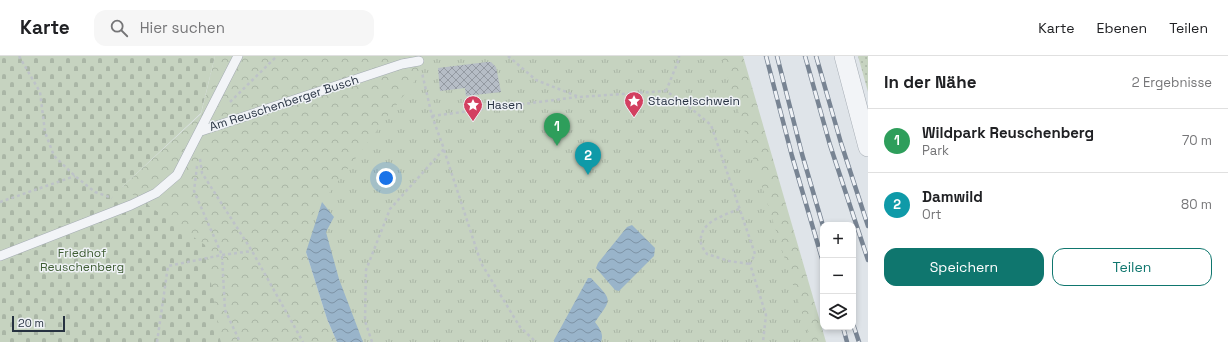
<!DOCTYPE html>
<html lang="de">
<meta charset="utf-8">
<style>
body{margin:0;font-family:"Space Grotesk",sans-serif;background:#f6f6f6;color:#202124}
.controls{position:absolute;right:12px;bottom:12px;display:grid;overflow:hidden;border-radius:8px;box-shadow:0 2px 6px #0003}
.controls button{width:36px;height:36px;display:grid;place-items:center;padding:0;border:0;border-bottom:1px solid #e0e0e0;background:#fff;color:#202124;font:20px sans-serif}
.scale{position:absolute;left:12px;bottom:10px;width:53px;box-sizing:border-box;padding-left:4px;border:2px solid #273241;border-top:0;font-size:11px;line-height:14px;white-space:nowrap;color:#273241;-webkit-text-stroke:3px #eff2f6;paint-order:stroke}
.you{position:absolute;left:386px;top:122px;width:14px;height:14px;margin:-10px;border:3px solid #fff;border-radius:50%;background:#1a73e8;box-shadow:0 0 0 6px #1a73e833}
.badge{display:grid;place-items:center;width:26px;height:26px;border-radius:50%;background:#0f766e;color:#fff;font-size:13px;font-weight:700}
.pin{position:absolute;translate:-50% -33px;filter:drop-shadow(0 1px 2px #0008)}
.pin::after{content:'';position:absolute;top:21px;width:14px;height:12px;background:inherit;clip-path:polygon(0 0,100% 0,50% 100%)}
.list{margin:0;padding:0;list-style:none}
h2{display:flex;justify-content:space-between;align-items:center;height:52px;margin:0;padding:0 16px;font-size:17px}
h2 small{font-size:13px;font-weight:400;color:#757577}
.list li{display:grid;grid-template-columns:26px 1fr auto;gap:12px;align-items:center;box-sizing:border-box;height:64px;padding:0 16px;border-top:1px solid #e0e0e0}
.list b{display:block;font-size:15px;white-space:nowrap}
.list p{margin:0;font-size:13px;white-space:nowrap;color:#757577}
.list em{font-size:13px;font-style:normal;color:#757577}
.actions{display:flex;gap:8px;padding:12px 16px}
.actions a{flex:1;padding:9px 0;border:1px solid #0f766e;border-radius:12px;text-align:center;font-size:14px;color:#0f766e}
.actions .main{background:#0f766e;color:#fff}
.icon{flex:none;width:22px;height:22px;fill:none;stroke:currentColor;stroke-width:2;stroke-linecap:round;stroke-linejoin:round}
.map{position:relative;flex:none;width:868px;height:286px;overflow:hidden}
header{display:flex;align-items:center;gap:24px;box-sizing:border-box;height:56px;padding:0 20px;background:#fff;border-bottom:1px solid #e0e0e0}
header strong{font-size:19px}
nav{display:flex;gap:22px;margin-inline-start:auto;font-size:14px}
.search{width:280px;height:36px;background:#f6f6f6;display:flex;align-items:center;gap:10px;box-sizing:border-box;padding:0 14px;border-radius:12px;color:#757577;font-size:15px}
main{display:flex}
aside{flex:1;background:#fff}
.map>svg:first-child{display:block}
</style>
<header>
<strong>Karte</strong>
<div class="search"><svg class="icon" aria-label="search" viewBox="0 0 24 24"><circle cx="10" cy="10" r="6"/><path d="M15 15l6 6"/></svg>Hier suchen</div>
<nav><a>Karte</a><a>Ebenen</a><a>Teilen</a></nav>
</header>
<main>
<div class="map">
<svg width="868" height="286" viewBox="0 0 868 286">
<defs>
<pattern id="grass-dots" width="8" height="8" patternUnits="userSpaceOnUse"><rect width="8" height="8" fill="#c6d3c0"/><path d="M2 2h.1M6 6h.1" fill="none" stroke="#aab6a6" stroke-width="1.8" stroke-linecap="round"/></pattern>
<pattern id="forest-crowns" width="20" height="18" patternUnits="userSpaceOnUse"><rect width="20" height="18" fill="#c6d3c0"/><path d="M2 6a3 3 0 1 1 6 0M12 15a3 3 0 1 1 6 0" fill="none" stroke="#aab6a6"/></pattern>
<pattern id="cemetery-stones" width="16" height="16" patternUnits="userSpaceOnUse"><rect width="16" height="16" fill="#c6d3c0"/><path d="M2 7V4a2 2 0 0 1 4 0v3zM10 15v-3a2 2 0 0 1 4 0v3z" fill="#aab6a6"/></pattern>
<pattern id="park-tufts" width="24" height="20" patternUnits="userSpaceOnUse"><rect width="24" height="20" fill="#c6d3c0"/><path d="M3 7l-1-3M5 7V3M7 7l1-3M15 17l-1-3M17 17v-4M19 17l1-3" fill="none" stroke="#aab6a6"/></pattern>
<pattern id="water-waves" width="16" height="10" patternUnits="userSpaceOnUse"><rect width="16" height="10" fill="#99b4ca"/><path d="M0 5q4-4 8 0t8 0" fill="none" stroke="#7d93a6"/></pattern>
<pattern id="building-cross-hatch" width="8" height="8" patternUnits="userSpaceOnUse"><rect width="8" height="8" fill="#b6bdc6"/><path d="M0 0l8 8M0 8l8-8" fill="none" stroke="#949aa2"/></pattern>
</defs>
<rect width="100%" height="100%" fill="#dfe4e9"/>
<path fill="url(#grass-dots)" d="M858 0H868V36Z"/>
<path fill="url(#forest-crowns)" d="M215 0H743L826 286H363L306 196 327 263 337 286H221L122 131 201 58Z"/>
<path fill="url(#cemetery-stones)" d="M0 0H215L201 57 122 131 205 189 220 283 221 286H0Z"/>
<path fill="url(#park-tufts)" d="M419 0H721L811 286H362L310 162 420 18Z"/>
<path fill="url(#water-waves)" d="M322 146 334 161 326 176 339 223 363 286H337L327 263 306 196Z
M632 169 655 192 654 200 619 235 615 234 596 212 598 207 627 171Z
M588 222H591C612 245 613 241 595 266 600 273 604 278 601 286H554V284Z"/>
<path fill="url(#building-cross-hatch)" d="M487 6H491L496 11 501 36 466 40 465 32 440 35 438 12Z"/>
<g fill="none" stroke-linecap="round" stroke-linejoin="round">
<defs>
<path id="service" d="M201 75 402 8 419 5
M0 200 131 149 156 137 177 119 238 0"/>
<path id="minor" d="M844 0 868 91"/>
</defs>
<use href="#service" stroke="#a4abb3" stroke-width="10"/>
<use href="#minor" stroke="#a4abb3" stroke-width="20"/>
<path stroke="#bdc2c8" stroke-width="2.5" stroke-dasharray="3 3" stroke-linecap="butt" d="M19 0 40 36 45 76 54 100 75 120 95 136 112 142
M508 0 536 24 579 41 666 35 693 54 711 69 755 198 750 208 766 259 763 286
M666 35 679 3V0
M230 46 277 0
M432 60 577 41
M444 94 481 207 520 271 536 286
M200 103 202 117 252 195 303 286
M197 110 194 135 222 199 225 254 240 286
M0 146 75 120
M739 153C725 159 698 166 701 187 701 190 705 195 707 198L729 205 750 208
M157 286 168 210 222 199 252 195
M372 286 365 265 366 214 390 153 444 93 432 60 422 17"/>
<use href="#service" stroke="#f2f4f7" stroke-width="9"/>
<use href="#minor" stroke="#f2f4f7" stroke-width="19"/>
<defs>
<path id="rail" d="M766 0 792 100 823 206
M777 0 802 98 823 170
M805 0 830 89 868 204
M816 0 841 87 868 170
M853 268 859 286
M843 271 847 286"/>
</defs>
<use href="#rail" stroke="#788493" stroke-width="4.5"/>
<use href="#rail" stroke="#eff2f6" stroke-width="3" stroke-dasharray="9" stroke-linecap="butt"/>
</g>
<defs>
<symbol id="sight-pin" viewBox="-11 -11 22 30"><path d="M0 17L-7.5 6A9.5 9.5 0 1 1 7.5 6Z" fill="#d33f60" stroke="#eff2f6"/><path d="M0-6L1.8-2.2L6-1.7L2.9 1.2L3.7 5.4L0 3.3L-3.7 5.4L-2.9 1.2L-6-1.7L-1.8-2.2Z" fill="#fff"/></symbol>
</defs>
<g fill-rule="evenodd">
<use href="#sight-pin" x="623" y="34" width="22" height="30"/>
<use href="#sight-pin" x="462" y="38" width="22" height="30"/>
</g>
<g text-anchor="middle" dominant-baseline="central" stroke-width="3" stroke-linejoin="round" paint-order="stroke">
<g font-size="12" fill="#273241" stroke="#eff2f6" text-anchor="start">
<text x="648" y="45">Stachelschwein</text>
<text x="487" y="49">Hasen</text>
</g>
<g font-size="12" fill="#273241" stroke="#eff2f6">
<text transform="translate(284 47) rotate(-18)">Am Reuschenberger Busch</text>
</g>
<g font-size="12" fill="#3f5d34" stroke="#eff2f6">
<text x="82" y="197">Friedhof<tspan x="82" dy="14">Reuschenberg</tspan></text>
</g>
</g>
</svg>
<div class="controls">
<button>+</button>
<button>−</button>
<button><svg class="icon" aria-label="layers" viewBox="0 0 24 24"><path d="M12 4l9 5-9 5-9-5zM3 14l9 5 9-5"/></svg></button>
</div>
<div class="scale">20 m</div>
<div class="you"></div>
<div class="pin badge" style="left:557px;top:90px;background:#2e9e5b">1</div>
<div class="pin badge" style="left:588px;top:119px;background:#0f9aa8">2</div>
</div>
<aside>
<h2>In der Nähe<small>2 Ergebnisse</small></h2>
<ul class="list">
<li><span class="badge" style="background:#2e9e5b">1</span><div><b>Wildpark Reuschenberg</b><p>Park</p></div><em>70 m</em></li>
<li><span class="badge" style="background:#0f9aa8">2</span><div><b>Damwild</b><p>Ort</p></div><em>80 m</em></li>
</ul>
<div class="actions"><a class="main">Speichern</a><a>Teilen</a></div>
</aside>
</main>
